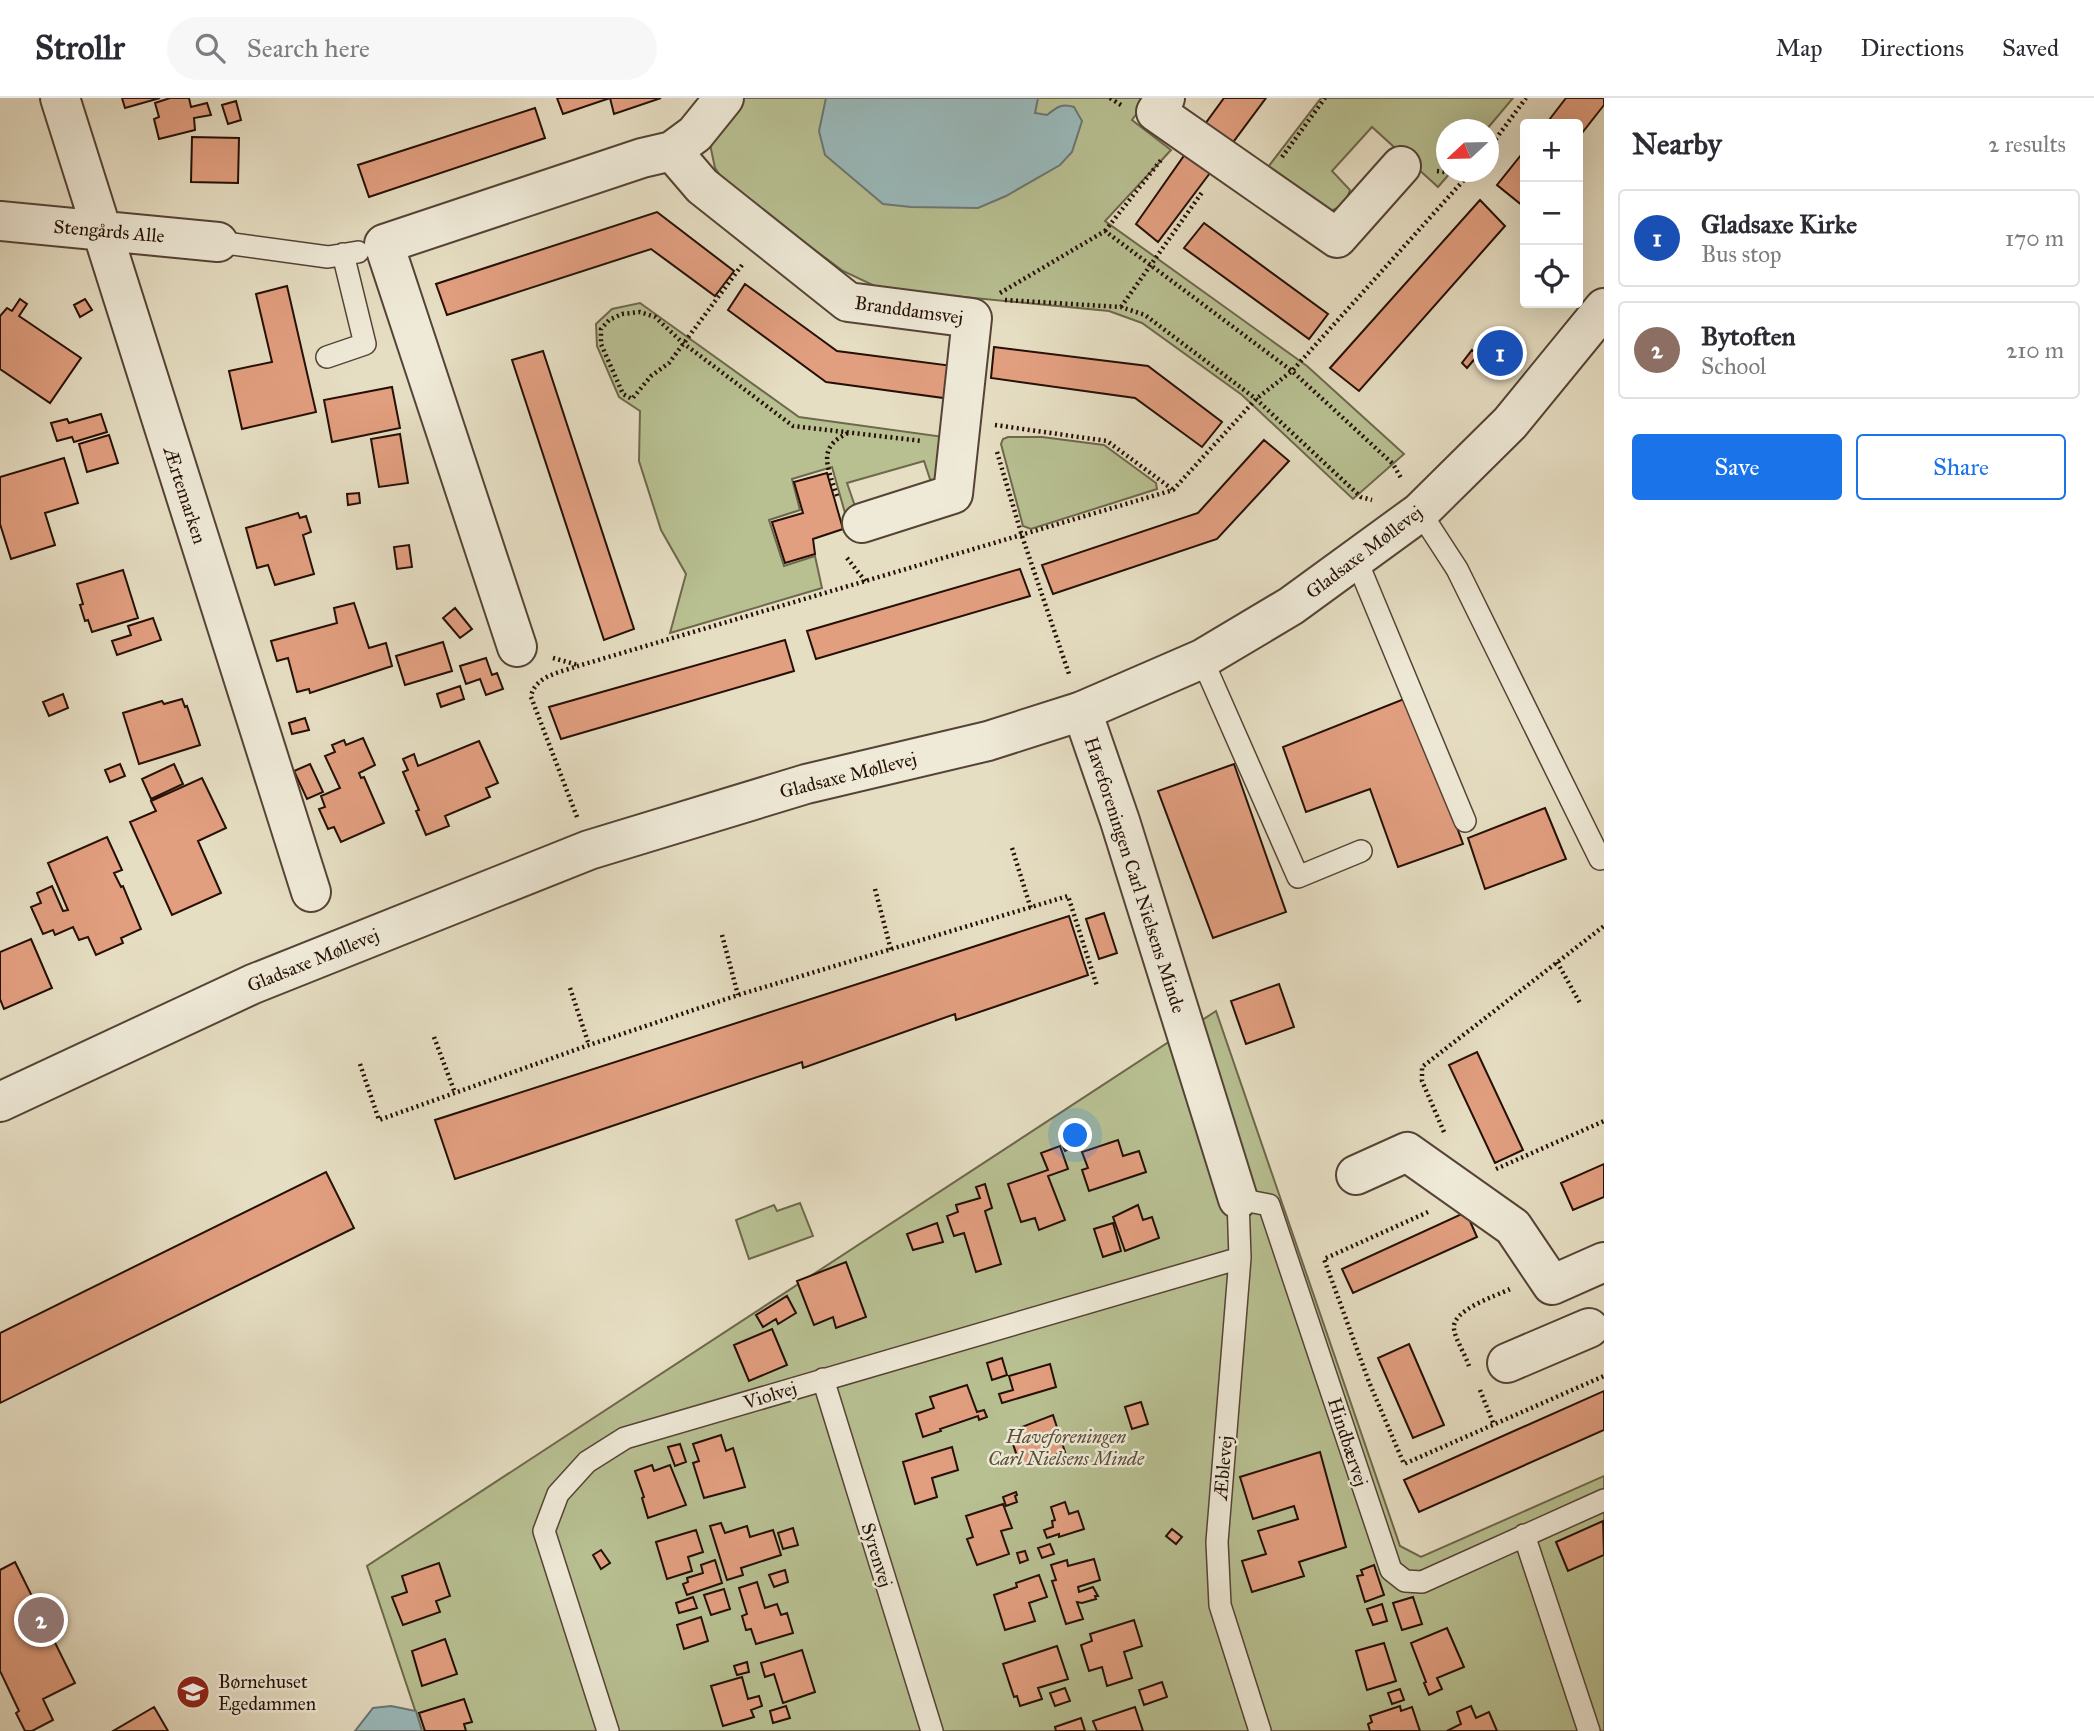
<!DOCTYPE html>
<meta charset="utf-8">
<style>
body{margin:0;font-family:"IM FELL Great Primer",serif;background:#f7f7f7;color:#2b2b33}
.controls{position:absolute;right:21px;top:21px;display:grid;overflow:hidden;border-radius:7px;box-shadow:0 7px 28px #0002}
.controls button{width:63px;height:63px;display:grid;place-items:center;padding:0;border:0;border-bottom:2px solid #e1e1e2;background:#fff;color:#2b2b33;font:35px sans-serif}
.compass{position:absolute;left:1436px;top:21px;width:63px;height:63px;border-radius:50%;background:#fff;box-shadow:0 7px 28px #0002;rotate:248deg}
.you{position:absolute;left:1076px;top:1038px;width:24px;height:24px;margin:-18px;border:5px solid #fff;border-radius:50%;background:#1a73e8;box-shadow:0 0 0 10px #1a73e833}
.badge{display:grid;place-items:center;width:46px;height:46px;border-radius:50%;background:#1a73e8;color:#fff;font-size:23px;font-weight:700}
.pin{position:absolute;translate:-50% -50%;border:4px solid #fff;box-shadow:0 2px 7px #0006}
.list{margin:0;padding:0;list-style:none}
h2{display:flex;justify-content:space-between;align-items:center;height:91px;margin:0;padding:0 28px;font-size:30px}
h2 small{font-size:23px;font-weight:400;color:#7c7c81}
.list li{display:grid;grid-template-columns:46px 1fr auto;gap:21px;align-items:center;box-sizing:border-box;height:98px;margin:0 14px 14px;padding:0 14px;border:2px solid #e1e1e2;border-radius:7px}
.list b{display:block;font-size:26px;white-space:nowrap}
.list p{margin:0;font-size:23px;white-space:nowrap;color:#7c7c81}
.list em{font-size:23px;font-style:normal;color:#7c7c81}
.actions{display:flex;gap:14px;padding:21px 28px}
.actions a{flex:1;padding:16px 0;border:2px solid #1a73e8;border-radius:7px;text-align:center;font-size:24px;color:#1a73e8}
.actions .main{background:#1a73e8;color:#fff}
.icon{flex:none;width:38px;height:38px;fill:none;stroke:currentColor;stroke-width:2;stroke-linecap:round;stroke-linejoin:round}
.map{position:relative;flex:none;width:1604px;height:1633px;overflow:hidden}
header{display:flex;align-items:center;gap:42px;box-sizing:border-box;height:98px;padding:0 35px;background:#fff;border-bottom:2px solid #e1e1e2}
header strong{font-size:33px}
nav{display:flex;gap:38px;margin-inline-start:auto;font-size:24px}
.search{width:490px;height:63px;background:#f7f7f7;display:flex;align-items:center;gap:18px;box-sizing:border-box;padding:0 24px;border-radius:38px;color:#7c7c81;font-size:26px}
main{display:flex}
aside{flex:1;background:#fff}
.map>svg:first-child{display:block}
</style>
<header>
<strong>Strollr</strong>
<div class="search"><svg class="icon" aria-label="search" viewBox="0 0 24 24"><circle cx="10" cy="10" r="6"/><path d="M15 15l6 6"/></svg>Search here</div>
<nav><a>Map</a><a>Directions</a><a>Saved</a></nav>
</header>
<main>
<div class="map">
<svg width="1604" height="1633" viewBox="0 0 1604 1633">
<rect width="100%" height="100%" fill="#e6dec3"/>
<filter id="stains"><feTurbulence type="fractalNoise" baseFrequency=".00286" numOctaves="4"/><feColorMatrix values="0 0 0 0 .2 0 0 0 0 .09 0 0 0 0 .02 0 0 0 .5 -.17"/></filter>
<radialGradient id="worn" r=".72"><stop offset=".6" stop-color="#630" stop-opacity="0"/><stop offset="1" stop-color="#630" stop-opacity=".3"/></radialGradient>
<path fill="#b8c092" stroke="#6e684c" stroke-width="2" d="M742 0H1148L1132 22 1171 52 1105 123 1307 268 1404 356 1353 401 1242 297 1142 225 1109 213 881 191 843 173 726 86 715 70 710 46Z
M1321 0H1513L1487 31 1447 32V74H1451L1438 89 1372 29 1332 73 1350 92C1347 102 1340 110 1330 113L1265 73Z
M640 205 799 319 944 339 939 383 932 387 924 363 847 385 856 411 854 422 845 415 832 369 792 381 800 412 769 422 784 468 815 458 822 490 670 535 686 476 661 432 639 363 640 313 619 299 597 248 596 226 612 211Z
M1008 339H1042L1104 347 1156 385 1157 391 1031 431 1023 428 1001 346 1003 341Z
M1216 913 1400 1448 1421 1459 1604 1378V1633H422L367 1468Z
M800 1105 813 1138 749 1161 736 1122 774 1107 777 1113Z"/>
<path fill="#9ababc" stroke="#6b7673" stroke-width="2" d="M826 0H1038L1035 15 1047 17C1057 9 1062 5 1074 9L1082 23 1072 54 1060 67 1006 98 978 110 911 109 883 106 825 57 819 33Z
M391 1608 416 1613 422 1633H355L373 1610Z"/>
<path fill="#e29f80" stroke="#250f06" stroke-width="2" d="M122 0H160L125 10Z
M170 0H189L191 9 207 5 211 17 194 20 195 32 159 41 154 21 159 19 155 5Z
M557 0H661L614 16 610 0 563 16Z
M1224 0H1266L1231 47 1205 26Z
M1566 0H1604V7L1578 40V26H1546Z
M236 3 241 22 228 26 222 7Z
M535 10 545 40 369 99 358 67Z
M192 39 239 40 238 85 191 84Z
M1188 52 1213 71 1158 144 1136 126Z
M1525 52V105L1523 108 1497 87Z
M1480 102 1505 128 1359 293 1330 270Z
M657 114 734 173 715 198 651 151 447 217 436 186Z
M1204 125 1328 216 1309 241 1184 150Z
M745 186 837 253 953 268 951 301 826 284 728 212Z
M287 188 316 314 242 331 229 273 272 264 256 196Z
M20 201 27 206 19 218 81 260 50 305 0 271V218L7 210 12 213Z
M85 201 92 212 80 219 74 207Z
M994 249 1148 268 1222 324 1202 349 1135 300 991 280Z
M1472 252 1478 257 1467 270 1462 265Z
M543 253 634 531 604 542 512 262Z
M392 289 400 330 332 344 324 302Z
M101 316 107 334 74 344 72 339 57 343 51 325 67 321 69 325Z
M400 336 408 385 379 389 371 341Z
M109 337 118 365 87 374 79 346Z
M1264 342 1289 363 1217 441 1053 496 1042 467 1198 415Z
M64 360 78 405 45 415 55 447 11 461 0 426V379Z
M827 375 843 431 813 441 815 456 785 465 772 424 803 415 794 384Z
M359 395 360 405 348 407 347 396Z
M298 415 300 420 306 418 311 434 303 437 314 476 275 487 268 467 257 470 246 430Z
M409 447 412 469 397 471 394 449Z
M1020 471 1030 498 816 561 807 533Z
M123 472 138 520 92 534 88 522 85 523 80 507 83 506 77 486Z
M354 505 369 550 386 545 392 568 310 595 309 591 297 594 288 560 277 563 271 543 337 525 334 510Z
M455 510 472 531 460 540 443 520Z
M153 520 161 542 117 557 112 543 131 537 128 528Z
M785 542 794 573 561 641 549 609Z
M443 544 452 573 405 587 396 558Z
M486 560 492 577 497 575 503 591 486 597 480 581 466 586 460 568Z
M460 588 464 601 441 609 437 596Z
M63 596 68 610 49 618 43 604Z
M1409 599 1463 746 1398 769 1370 691 1306 714 1283 649Z
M182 601 185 609 187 608 200 647 139 666 123 615 162 603 164 606Z
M305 620 309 632 292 636 289 625Z
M363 640 375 667 359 675 361 680 364 679 384 725 341 744 334 729 328 731 319 711 325 709 321 698 340 690 325 658 335 654 332 647 344 642 346 647Z
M479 643 498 685 486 690 490 699 445 718 449 728 426 737 416 713 419 712 403 674 408 672 403 661 414 656 418 668Z
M120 666 125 678 110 684 105 672Z
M174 666 183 686 151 701 142 681Z
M310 666 323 694 307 701 294 673Z
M1234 666 1286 814 1213 840 1158 693Z
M202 680 226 730 198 743 221 795 172 817 130 724 156 713 151 703Z
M1545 710 1566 761 1485 791 1468 740Z
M107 739 122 772 114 775 121 789 123 788 141 831 121 840 123 845 96 857 88 839 79 842 73 829 55 837 53 832 43 836 31 809 41 805 37 795 52 788 63 813 68 812 48 765Z
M1104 815 1117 855 1099 861 1086 821Z
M1069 818 1088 877 956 922 955 916 803 970 802 964 455 1081 435 1022Z
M31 841 52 890 4 911 0 901V854Z
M1279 886 1294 929 1246 946 1231 903Z
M1477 954 1523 1052 1495 1065 1449 967Z
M1075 1034 1080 1046 1065 1053 1060 1041Z
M1118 1042 1123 1058 1139 1053 1146 1074 1089 1093 1082 1072 1088 1070 1082 1054Z
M1060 1048 1068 1071 1048 1078 1065 1122 1039 1132 1035 1120 1021 1124 1008 1086 1048 1072 1041 1055Z
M1604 1066V1099L1573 1112 1561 1085Z
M326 1074 354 1130 0 1305V1235Z
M985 1086 992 1110 985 1113 1001 1166 976 1174 964 1135 954 1138 947 1118 958 1114 956 1107 980 1100 976 1089Z
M1138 1107 1143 1122 1152 1119 1159 1140 1125 1153 1113 1119Z
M1466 1114 1477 1139 1353 1195 1342 1171Z
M937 1125 943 1144 913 1152 907 1136Z
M1113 1125 1121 1153 1103 1159 1094 1131Z
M846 1164 866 1219 836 1230 833 1219 814 1227 797 1183Z
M787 1198 796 1215 778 1226 776 1221 763 1229 756 1217Z
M772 1231 787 1267 749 1283 734 1247Z
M1409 1246 1444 1327 1413 1340 1378 1260Z
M1002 1260 1007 1277 992 1282 987 1265Z
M1050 1266 1056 1289 1002 1305 999 1296 1013 1292 1009 1278Z
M967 1287 977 1314 984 1312 987 1319 979 1322 978 1318 940 1331 941 1333 923 1339 916 1316 934 1310 930 1299Z
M1604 1293V1332L1419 1414 1404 1382Z
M1141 1304 1148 1326 1132 1331 1125 1309Z
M1053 1317 1065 1354 1020 1367 1009 1334Z
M721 1337 726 1353 733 1350 745 1389 704 1400 693 1365 699 1363 693 1346Z
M680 1346 686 1364 675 1368 668 1349Z
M952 1349 958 1372 932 1380 937 1399 915 1406 903 1364Z
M1320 1354 1346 1449 1299 1464 1304 1478 1252 1494 1242 1463 1266 1456 1258 1433 1298 1421 1294 1408 1253 1421 1240 1379Z
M652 1367 654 1373 670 1367 686 1407 648 1420 642 1400 644 1399 635 1373Z
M1016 1394 1017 1397 1015 1398 1017 1404 1006 1408 1003 1399Z
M1065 1404 1069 1416 1078 1413 1084 1431 1059 1439V1436L1047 1440 1044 1432 1053 1429 1052 1423 1055 1422 1051 1409Z
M1003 1406 1012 1430 1001 1433 1009 1456 977 1467 967 1441 973 1439 966 1418Z
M1603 1423 1604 1457 1568 1473 1556 1444Z
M721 1425 725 1435 747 1428 750 1439 773 1432 781 1457 741 1470 743 1477 727 1482 710 1428Z
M793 1430 798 1447 783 1451 778 1435Z
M1172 1431 1182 1439 1176 1446 1166 1438Z
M696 1432 703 1454 688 1459 692 1473 667 1481 656 1444Z
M1050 1446 1054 1456 1042 1460 1038 1450Z
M601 1452 610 1465 601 1471 593 1457Z
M1025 1453 1028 1462 1020 1465 1017 1455Z
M1094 1461 1100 1482 1078 1489 1079 1494 1093 1489 1098 1498H1095L1096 1501 1082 1505 1077 1504 1083 1521 1066 1526 1052 1483 1056 1482 1051 1467 1067 1462 1068 1468Z
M715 1462 722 1485 687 1497 683 1486 688 1484 687 1480 703 1475 701 1467Z
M15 1464 75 1585 43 1601 53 1622 32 1633H25L16 1615 19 1613 0 1573V1472Z
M439 1465 450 1498 436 1503 440 1514 403 1527 392 1499 407 1494 402 1478Z
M1374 1467 1384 1497 1365 1504 1357 1478 1363 1477 1361 1472Z
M785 1472 788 1484 774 1489 769 1477Z
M1039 1477 1047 1499 1029 1505 1035 1523 1005 1532 994 1497 1017 1489 1016 1485Z
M757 1484 765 1510 777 1506 781 1517 787 1515 793 1535 756 1546 751 1531 746 1532 742 1518 747 1516 739 1490Z
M724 1491 730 1511 711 1517 704 1497Z
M693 1499 697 1510 679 1515 676 1505Z
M1413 1499 1422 1526 1402 1532 1393 1505Z
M1382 1506 1387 1523 1373 1527 1367 1511Z
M701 1519 708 1543 684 1551 677 1527Z
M1134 1522 1142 1548 1124 1554 1132 1580 1107 1588 1102 1569 1089 1573 1081 1547 1092 1543 1090 1536Z
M1447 1530 1464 1569 1437 1580 1442 1591 1429 1597 1424 1585 1426 1584 1411 1545Z
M445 1541 457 1576 422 1588 412 1553Z
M1384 1545 1396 1583 1367 1592 1356 1553Z
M1057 1548 1068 1581 1038 1590 1042 1601 1020 1608 1017 1598 1014 1599 1003 1566Z
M802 1552 815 1594 783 1605 774 1576 765 1579 761 1565Z
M747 1564 749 1574 737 1577 734 1568Z
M742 1579 748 1601 759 1598 762 1608 751 1612 754 1619 723 1628 711 1588Z
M1162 1584 1167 1599 1144 1607 1139 1592Z
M1065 1590 1070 1603 1055 1608 1050 1595Z
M1400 1591 1404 1602 1392 1606 1388 1595Z
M464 1601 472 1624 464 1626 466 1633H425L419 1615Z
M786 1608 790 1620 773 1625 770 1613Z
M1400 1608 1401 1613 1412 1609 1420 1633H1370L1368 1626 1372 1624 1370 1618Z
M1471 1608 1476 1620 1489 1614 1497 1633H1447L1461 1626 1457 1614Z
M154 1609 168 1633H113Z
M1135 1609 1143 1633H1097L1093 1623Z
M1081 1620 1085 1633H1056L1055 1629Z"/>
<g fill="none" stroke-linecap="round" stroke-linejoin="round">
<defs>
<path id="service" d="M218 144 328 159 358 154
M327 259 365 246 343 156
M1420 414 1457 471 1600 761
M1356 461 1465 723
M1202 561 1298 779 1361 753
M823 1281 932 1633
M1524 1437 1589 1633
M608 1633 544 1433 558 1396 587 1364 625 1340 1240 1160
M1260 1633 1220 1507 1217 1444 1240 1160 1238 1101 1269 1107 1391 1472 1405 1483 1422 1484 1604 1402"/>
<path id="minor" d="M60 0 311 794
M1165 0 1156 14 1337 140 1401 68
M672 53 702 88 848 204 972 220 953 396 862 425
M0 123 218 144
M517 549 384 146 642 60 672 53 695 36 724 0
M1082 613 1120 723 1238 1101
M1356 1077 1407 1054 1513 1129 1552 1187 1604 1164
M1507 1265 1589 1230"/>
<path id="tertiary" d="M0 1004 253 886 589 752 806 686 988 643 1082 613 1202 561 1291 508 1420 414 1510 325 1604 210"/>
</defs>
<use href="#service" stroke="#554335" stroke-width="24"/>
<use href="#minor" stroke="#554335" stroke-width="42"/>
<use href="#tertiary" stroke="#554335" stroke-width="42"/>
<path stroke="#250f06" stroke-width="4.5" stroke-dasharray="2 3.5" stroke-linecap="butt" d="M1110 0 1121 7
M1489 50 1526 0
M1282 59 1325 0
M1437 73 1468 77
M1105 133 1161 62
M742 167 669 265 651 278 632 301 623 296 601 246V231L609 222 622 216 640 214 655 219 683 245 793 328 922 343
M1000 195 1105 133 1292 273 1393 366 1401 380
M1005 202 1121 209 1145 217 1256 301 1361 399 1372 402
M1121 209 1203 93
M995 327 1107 343 1172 391
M997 354 1022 438 1070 579
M837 398C829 371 815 350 848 335
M847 460 866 484
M553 560 578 567
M577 719 531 599C534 578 561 574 578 568L1173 392 1256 301 1292 273 1471 74
M1012 750 1031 811
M875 791 891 852
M722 837 738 897
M1557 864 1580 905
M570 890 589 947
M434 939 455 995
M360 966 379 1022 589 947 738 897 1068 798 1097 888
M1444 1034 1422 983V969L1604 828
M1496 1071 1604 1023
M1428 1114 1324 1161 1369 1284 1404 1366 1604 1278
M1469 1268C1465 1256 1456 1243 1454 1231 1451 1212 1496 1198 1510 1191
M1480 1292 1494 1327"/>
<use href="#service" stroke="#efead8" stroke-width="21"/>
<use href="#minor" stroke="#efead8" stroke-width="38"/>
<use href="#tertiary" stroke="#efead8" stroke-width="38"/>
</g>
<defs>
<symbol id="school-disc" viewBox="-11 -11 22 22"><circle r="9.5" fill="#8f2418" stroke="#efead8"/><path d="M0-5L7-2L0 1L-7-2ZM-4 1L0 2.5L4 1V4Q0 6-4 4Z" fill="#fff"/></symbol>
</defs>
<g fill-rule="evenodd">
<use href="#school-disc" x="174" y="1575" width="38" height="38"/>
</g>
<g text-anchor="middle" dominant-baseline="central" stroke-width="5" stroke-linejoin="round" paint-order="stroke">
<g font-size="19" fill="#250f06" stroke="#efead8">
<text transform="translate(109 133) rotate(5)">Stengårds Alle</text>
<text transform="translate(909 212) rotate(8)">Branddamsvej</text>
<text transform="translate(185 397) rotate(72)">Ærtemarken</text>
<text transform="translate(1364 454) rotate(-37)">Gladsaxe Møllevej</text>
<text transform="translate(848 677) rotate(-14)">Gladsaxe Møllevej</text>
<text transform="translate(1135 777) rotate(72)">Haveforeningen Carl Nielsens Minde</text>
<text transform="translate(313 862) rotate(-22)">Gladsaxe Møllevej</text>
<text transform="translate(770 1297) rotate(-17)">Violvej</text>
<text transform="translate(1348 1344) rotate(72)">Hindbærvej</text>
<text transform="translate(1223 1370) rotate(-85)">Æblevej</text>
<text transform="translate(877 1457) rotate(73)">Syrenvej</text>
</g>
<g font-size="19" font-style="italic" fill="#584d37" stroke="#efead8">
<text x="1066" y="1338">Haveforeningen<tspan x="1066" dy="22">Carl Nielsens Minde</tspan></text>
</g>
<g font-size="19" fill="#250f06" stroke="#efead8" text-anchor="start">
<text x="218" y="1583">Børnehuset<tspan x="218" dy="22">Egedammen</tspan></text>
</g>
</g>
<rect width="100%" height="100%" filter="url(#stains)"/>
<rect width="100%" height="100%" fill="url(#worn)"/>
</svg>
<div class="controls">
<button>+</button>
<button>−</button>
<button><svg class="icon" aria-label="locate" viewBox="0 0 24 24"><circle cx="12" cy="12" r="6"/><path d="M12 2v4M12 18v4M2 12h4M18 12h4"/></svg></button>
</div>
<svg class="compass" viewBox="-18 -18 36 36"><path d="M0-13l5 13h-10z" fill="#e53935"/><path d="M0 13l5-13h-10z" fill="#7c7c81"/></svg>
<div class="you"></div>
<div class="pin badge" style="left:1500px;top:255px;background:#1a4fb4">1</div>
<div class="pin badge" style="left:41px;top:1522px;background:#8d6e63">2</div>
</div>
<aside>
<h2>Nearby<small>2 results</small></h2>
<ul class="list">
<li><span class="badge" style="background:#1a4fb4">1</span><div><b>Gladsaxe Kirke</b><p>Bus stop</p></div><em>170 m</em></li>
<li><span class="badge" style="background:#8d6e63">2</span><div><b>Bytoften</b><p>School</p></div><em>210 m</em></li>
</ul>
<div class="actions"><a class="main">Save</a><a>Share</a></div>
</aside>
</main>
